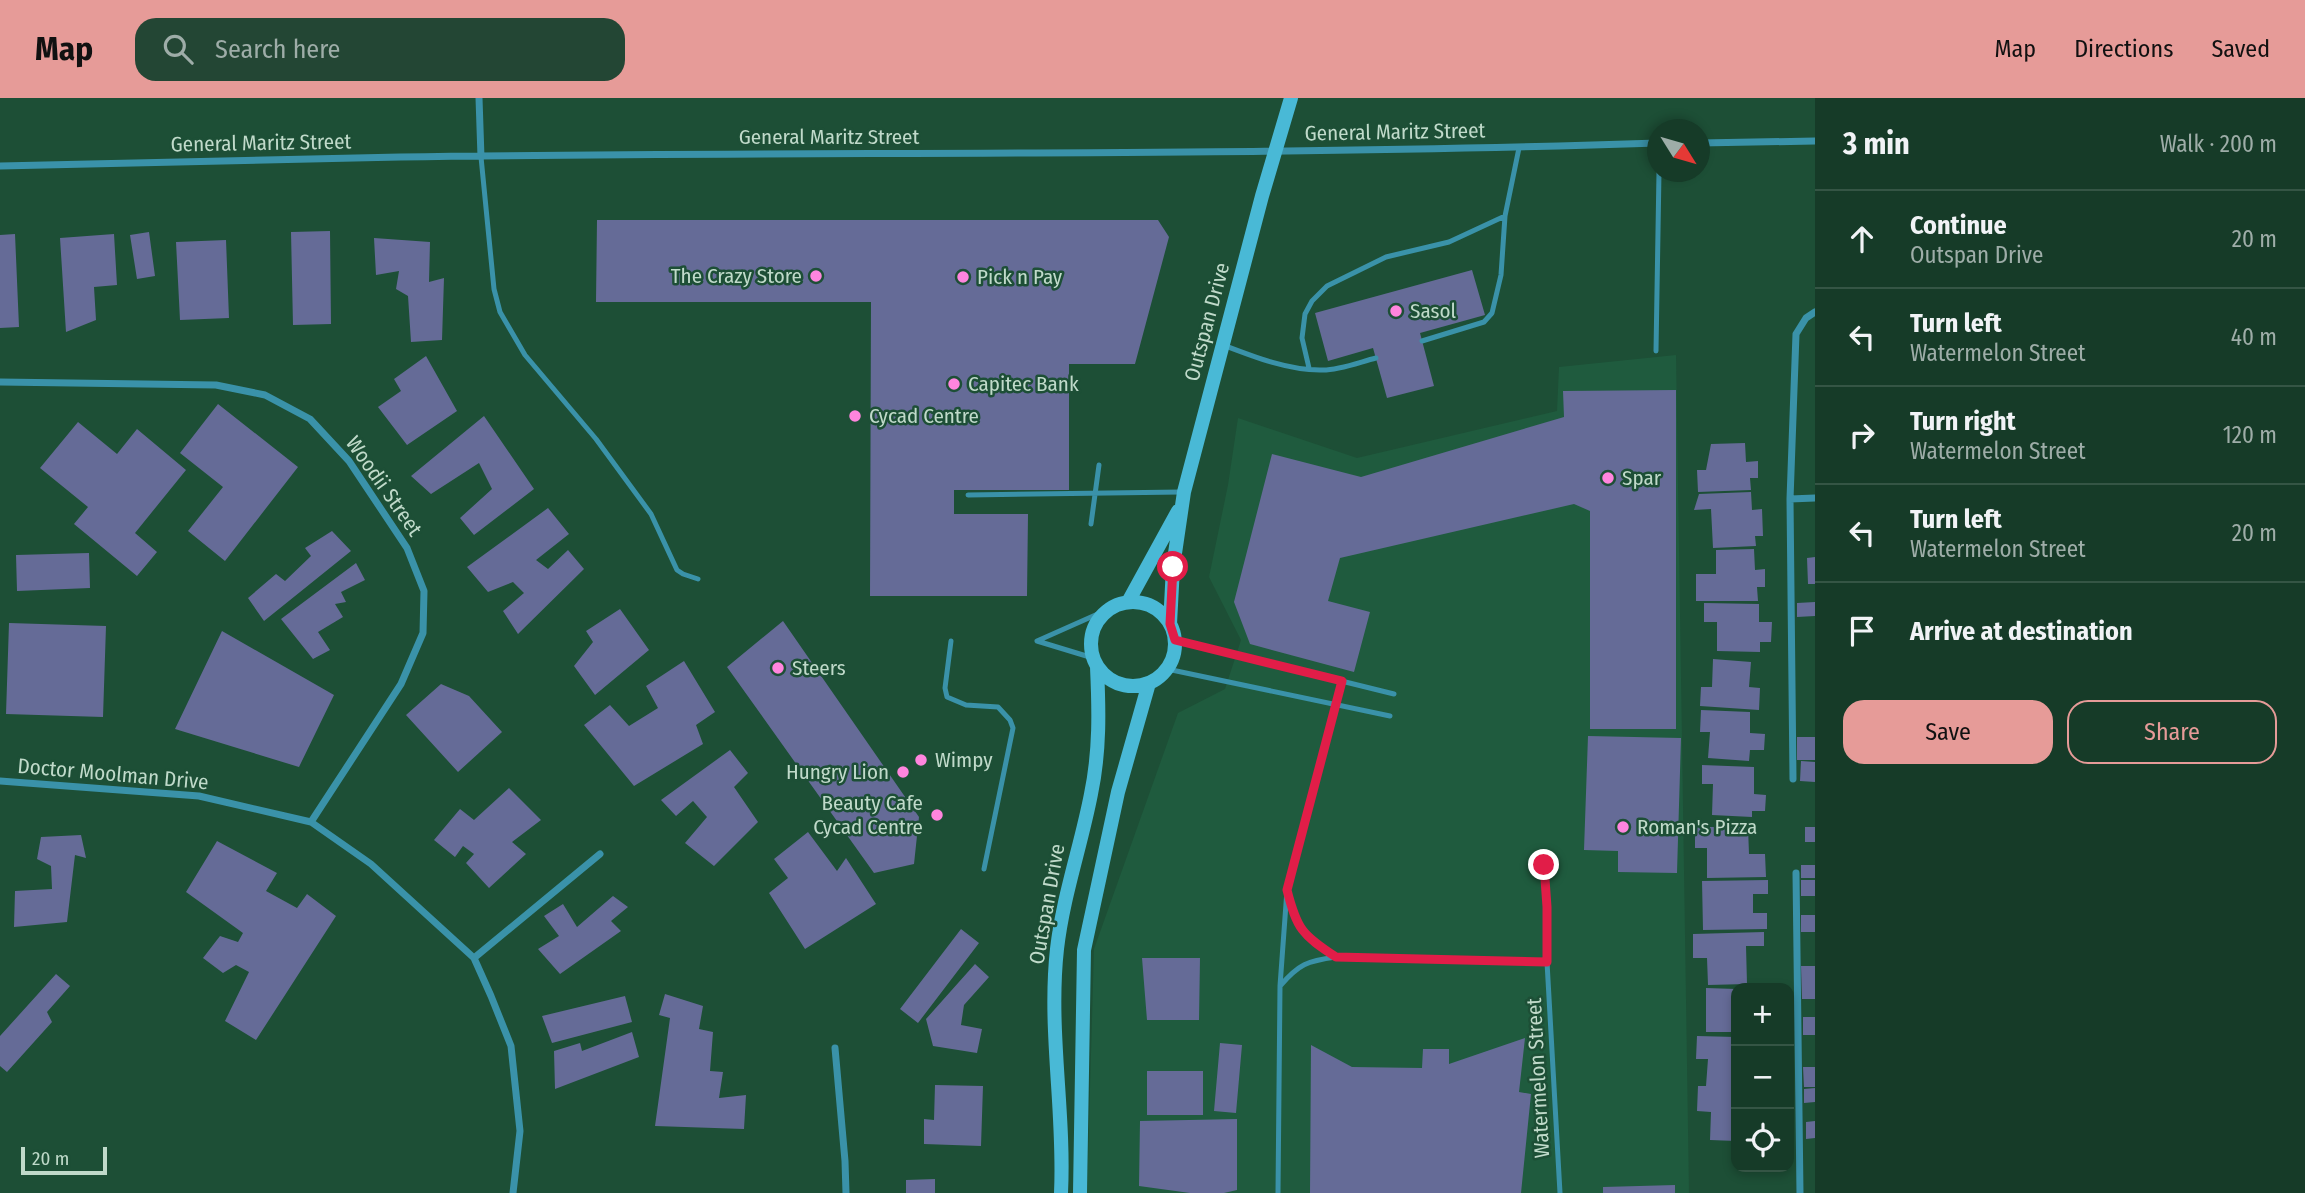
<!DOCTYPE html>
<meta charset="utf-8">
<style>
body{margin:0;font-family:"Fira Sans Condensed",sans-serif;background:#234634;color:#f1f3f6}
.controls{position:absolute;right:21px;bottom:21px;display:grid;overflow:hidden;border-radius:14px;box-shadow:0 4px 10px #0003}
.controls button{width:63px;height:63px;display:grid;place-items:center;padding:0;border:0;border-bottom:2px solid #355545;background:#163b28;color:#f1f3f6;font:35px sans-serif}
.compass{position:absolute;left:1647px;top:21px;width:63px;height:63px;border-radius:50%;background:#163b28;box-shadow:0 4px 10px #0003;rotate:127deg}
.scale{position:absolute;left:21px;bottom:18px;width:86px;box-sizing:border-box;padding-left:7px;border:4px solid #c0daca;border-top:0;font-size:19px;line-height:24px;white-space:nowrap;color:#c0daca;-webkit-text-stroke:5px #1d4f36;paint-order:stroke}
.stop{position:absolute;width:21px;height:21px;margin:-16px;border:5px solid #e11d48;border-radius:50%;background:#fff}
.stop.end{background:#e11d48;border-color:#fff;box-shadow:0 2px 7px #0008}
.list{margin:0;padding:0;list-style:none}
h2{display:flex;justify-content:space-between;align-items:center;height:91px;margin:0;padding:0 28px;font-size:30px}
h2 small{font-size:23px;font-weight:400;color:#9eada8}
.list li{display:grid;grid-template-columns:46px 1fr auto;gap:21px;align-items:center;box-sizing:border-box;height:98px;padding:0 28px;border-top:2px solid #355545}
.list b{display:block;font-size:26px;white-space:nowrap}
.list p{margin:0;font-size:23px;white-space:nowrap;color:#9eada8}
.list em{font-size:23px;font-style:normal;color:#9eada8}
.actions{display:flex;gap:14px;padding:21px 28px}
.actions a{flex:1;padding:16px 0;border:2px solid #e69b98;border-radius:21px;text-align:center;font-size:24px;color:#e69b98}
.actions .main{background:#e69b98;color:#111}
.icon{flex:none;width:38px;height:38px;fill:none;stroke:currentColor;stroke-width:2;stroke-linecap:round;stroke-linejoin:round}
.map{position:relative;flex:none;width:1815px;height:1095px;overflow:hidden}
header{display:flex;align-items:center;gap:42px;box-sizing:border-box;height:98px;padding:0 35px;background:#e69b98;color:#111}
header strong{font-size:33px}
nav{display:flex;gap:38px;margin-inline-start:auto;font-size:24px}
.search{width:490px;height:63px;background:#234634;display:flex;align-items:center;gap:18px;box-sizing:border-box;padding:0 24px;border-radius:21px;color:#9eada8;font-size:26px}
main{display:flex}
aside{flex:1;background:#163b28}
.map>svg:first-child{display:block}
</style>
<header>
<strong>Map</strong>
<div class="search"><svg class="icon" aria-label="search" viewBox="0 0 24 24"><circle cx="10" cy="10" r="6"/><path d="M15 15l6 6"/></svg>Search here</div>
<nav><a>Map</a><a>Directions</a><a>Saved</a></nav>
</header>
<main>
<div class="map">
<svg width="1815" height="1095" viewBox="0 0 1815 1095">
<rect width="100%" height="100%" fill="#1d4f36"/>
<path fill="#1f5b3e" d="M1676 257 1689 1095H1087L1094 851 1178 615 1225 591 1241 542 1209 479 1228 387 1238 320 1357 360 1557 313 1559 269Z"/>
<path fill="#656b97" d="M597 122H1158L1169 139 1135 266H1069V392H954V416H1028L1027 498H870L871 204H596Z
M330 133 331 226 293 227 291 134Z
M149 134 155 178 137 181 130 137Z
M15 136 19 229 0 230V137Z
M114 136 117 187 94 189 96 222 66 234 60 140Z
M374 140 430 144 429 184 444 180 442 242 411 244 408 198 396 191 399 173 376 177Z
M226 142 229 220 180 222 176 144Z
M1472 172 1485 217 1420 235 1434 288 1387 300 1373 250 1328 263 1315 215Z
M426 258 457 313 407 347 378 309 401 293 394 281Z
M1676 292V631H1590V413L1574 406 1340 460 1328 503 1370 514 1354 574 1250 546 1234 504 1272 356 1361 379 1564 319 1563 293Z
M218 306 298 369 225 463 188 433 223 389 180 355Z
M484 318 534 391 474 437 460 420 492 391 479 365 431 396 411 378Z
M78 324 117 356 137 331 186 372 135 435 157 454 137 478 74 426 88 409 40 370Z
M1745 345 1746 364 1758 363V380H1750L1751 392 1698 394 1697 372H1706L1711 346Z
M1751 394 1752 412 1762 411 1763 438H1755L1756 448 1713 450 1711 411 1694 412 1699 396Z
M548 410 569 436 536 462 548 471 568 452 584 471 518 536 503 513 524 495 513 484 488 494 467 469Z
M332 433 351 453 264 523 248 500 276 476 285 483 311 458 305 450Z
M1754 451 1755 472 1765 471V489H1757L1758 503H1696V476H1716V452Z
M89 455 90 490 17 493 16 457Z
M1815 459V486H1808L1807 460Z
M356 465 365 482 341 494 346 504 335 506 343 519 318 534 330 552 313 561 281 521Z
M1815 504V518L1797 519V505Z
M1704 505 1759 506V524H1772L1771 544H1760V554L1717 553V524H1704Z
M620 511 649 552 595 597 574 568 593 544 586 533Z
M783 523 919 719 914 766 874 775 727 569Z
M9 525 106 528 103 619 6 616Z
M222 533 334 597 299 669 175 631Z
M1713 561 1751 564 1749 589 1760 590 1759 612 1700 608 1701 589H1712Z
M684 563 715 614 696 627 703 646 634 688 584 627 610 607 629 628 658 610 646 588Z
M441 586 469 598 502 634 458 674 406 617Z
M1701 612 1750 614V635L1765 636 1764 652H1750L1749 663 1708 660 1710 634H1700Z
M1588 638 1681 640 1677 775 1618 774V753L1584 752Z
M1797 639H1815V662H1797Z
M730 652 748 675 734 689 758 724 714 768 685 745 707 719 693 703 676 718 661 702Z
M1801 663 1815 664V684L1800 683Z
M1702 667 1754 669V696L1766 697 1765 713H1752V719L1712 717 1713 686H1702Z
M509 690 541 722 512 744 526 756 489 790 466 765 474 756 463 748 455 759 434 742 460 711 474 722Z
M1695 729H1748L1749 756H1765L1766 779 1707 780V750H1695Z
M1805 729H1815V744H1805Z
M808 734 837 773 846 760 876 806 805 851 769 795 788 780 774 761Z
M81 737 86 760 75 757 67 824 14 829 15 793 52 791 51 768 37 761 41 739Z
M217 743 277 775 266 793 297 810 307 796 336 818 256 942 225 923 249 874 236 867 223 875 203 860 220 838 238 844 243 835 186 794Z
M1801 767H1815V780H1801Z
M1768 782V796H1753V815H1767V831L1703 832 1702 783Z
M1801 782H1815V798H1801Z
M613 798 628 809 611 823 621 833 560 876 538 851 559 838 544 818 563 806 577 829Z
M1801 817H1815V834H1801Z
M961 831 979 845 918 925 900 911Z
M1764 834V848H1746L1747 886 1708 887 1707 860H1693V836Z
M1142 860H1200L1199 922H1147Z
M975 866 989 879 964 907 961 927 982 931 977 955 933 948 926 921Z
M1801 868H1815V901H1802Z
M56 876 70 888 47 914 52 924 7 974 0 968V938Z
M1706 890 1736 891V934H1706Z
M665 896 703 908 699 931 713 934 710 973 723 974 719 1000 746 997 744 1031 655 1028 670 920 659 917Z
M625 898 632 924 552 945 542 918Z
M1803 919H1815V937H1803Z
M632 934 639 959 555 991 554 953 580 945 582 953Z
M1697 938 1736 939V1043L1710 1042 1711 1014 1697 1013 1698 988H1706L1708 961H1696Z
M1525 940 1519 994 1531 996 1521 1095H1310L1311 947 1352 969 1422 970 1423 951H1449V966Z
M1220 945 1242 947 1236 1015 1214 1013Z
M1803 969H1815V989H1804Z
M1147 973H1203V1017H1147Z
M935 987 983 988 981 1048 924 1046V1021L934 1022Z
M1815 990V1004L1804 1005V991Z
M1237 1021V1092L1224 1095H1190L1139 1088 1140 1023Z
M1815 1023V1040L1806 1041V1024Z
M935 1081V1095H906V1082Z
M1675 1087V1095H1603V1089Z"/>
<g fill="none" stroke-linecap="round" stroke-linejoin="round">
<path stroke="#3a92a9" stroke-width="5" d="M481 59 494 191 500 214 525 257 596 341 651 416 677 472 683 476 698 481
M1422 243 1484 224 1492 215 1501 177 1505 118 1519 50
M1223 247C1254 259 1290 273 1323 272 1340 272 1360 264 1376 260
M1656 253 1659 74
M1309 270 1302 240 1305 216 1312 203 1327 188 1386 159 1449 144 1505 118
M968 397 1181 394
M1091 426 1099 367
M1175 542 1394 596
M951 543 945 590 947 599 966 607 998 609 1010 622 1013 630 984 771
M1037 543 1109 511
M1037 543 1093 560
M1167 571 1390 618
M1544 767 1547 809V864
M1288 798C1298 834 1306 839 1336 859
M1280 888 1287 792 1342 583
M1278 1095 1280 888C1299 866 1307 863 1336 859L1547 864 1560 1095"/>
<path stroke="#3a92a9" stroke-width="7" d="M479 0 481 59
M1700 45 1815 43
M0 68C133 65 266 61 400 59 819 53 1238 59 1658 45
M0 284 216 287 265 297 310 321 349 363 407 450 424 493 423 535 401 586 311 724
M1790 401 1815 400
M1793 681 1790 401 1796 236 1806 220 1815 214
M0 683 199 698 311 724 371 766 474 860 491 898 511 948 520 1033 513 1095
M1796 775 1800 1095
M474 860 600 756
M835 950 845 1063 846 1095"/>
<path stroke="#49b9d6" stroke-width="14" d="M1128 504 1178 413
M1091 546a42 42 0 1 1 84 0a42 42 0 1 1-84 0Z
M1170 526 1173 469 1184 394 1262 98 1291 0
M1061 1095C1065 1014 1048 932 1057 851 1063 798 1081 748 1091 696 1100 653 1099 612 1097 569
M1080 1095 1084 852 1118 694 1149 585"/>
</g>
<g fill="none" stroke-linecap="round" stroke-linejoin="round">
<path stroke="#e11d48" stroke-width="9" d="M1173 469 1170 526 1175 542 1342 583 1287 792C1297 831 1302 837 1336 859L1547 864V809L1544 767"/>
</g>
<g fill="#ff85de" stroke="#1d4f36" stroke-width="2.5">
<circle cx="816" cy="178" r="7"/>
<circle cx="963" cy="179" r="7"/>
<circle cx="1396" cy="213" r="7"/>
<circle cx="954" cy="286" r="7"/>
<circle cx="855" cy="318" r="7"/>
<circle cx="1608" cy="380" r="7"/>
<circle cx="778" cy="570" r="7"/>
<circle cx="921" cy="662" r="7"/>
<circle cx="903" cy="674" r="7"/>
<circle cx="937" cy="717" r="7"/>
<circle cx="1623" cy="729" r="7"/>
</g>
<g text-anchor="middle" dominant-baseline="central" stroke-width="5" stroke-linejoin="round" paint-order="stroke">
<g font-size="21" fill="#c0daca" stroke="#1d4f36">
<text transform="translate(1395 34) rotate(-1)">General Maritz Street</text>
<text x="829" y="39">General Maritz Street</text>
<text transform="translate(261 45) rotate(-1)">General Maritz Street</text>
<text transform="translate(1207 224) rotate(-75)">Outspan Drive</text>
<text transform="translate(384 388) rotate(55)">Woodii Street</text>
<text transform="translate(113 676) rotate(5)">Doctor Moolman Drive</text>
<text transform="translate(1047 806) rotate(-80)">Outspan Drive</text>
<text transform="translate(1538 980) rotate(-93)">Watermelon Street</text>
</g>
<g font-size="21" fill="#c0daca" stroke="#1d4f36" text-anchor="start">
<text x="802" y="178" text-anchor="end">The Crazy Store</text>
<text x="977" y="179">Pick n Pay</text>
<text x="1410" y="213">Sasol</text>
<text x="968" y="286">Capitec Bank</text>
<text x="869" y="318">Cycad Centre</text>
<text x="1622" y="380">Spar</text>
<text x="792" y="570">Steers</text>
<text x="935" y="662">Wimpy</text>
<text x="889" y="674" text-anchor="end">Hungry Lion</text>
<text x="923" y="705" text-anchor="end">Beauty Cafe<tspan x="923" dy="24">Cycad Centre</tspan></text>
<text x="1637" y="729">Roman's Pizza</text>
</g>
</g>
</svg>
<div class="controls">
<button>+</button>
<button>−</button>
<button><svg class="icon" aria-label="locate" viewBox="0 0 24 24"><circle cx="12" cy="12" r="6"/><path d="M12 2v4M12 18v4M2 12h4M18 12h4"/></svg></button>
</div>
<svg class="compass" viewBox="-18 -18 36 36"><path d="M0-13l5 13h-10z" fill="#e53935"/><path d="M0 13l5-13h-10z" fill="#9eada8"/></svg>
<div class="scale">20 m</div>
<div class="stop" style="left:1173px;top:469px"></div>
<div class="stop end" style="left:1544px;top:767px"></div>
</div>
<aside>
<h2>3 min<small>Walk · 200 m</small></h2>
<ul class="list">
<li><svg class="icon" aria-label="ahead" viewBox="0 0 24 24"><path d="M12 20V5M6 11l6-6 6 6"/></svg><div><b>Continue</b><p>Outspan Drive</p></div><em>20 m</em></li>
<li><svg class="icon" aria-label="left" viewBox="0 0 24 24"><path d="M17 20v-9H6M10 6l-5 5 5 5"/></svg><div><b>Turn left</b><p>Watermelon Street</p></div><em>40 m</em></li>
<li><svg class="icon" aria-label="right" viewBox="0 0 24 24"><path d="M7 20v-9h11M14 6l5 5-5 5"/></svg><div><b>Turn right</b><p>Watermelon Street</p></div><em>120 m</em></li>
<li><svg class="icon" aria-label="left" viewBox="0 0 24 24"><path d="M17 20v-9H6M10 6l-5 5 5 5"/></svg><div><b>Turn left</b><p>Watermelon Street</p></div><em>20 m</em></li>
<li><svg class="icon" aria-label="arrive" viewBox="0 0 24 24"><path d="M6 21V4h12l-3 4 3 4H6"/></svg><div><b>Arrive at destination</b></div></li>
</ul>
<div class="actions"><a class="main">Save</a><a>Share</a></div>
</aside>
</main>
